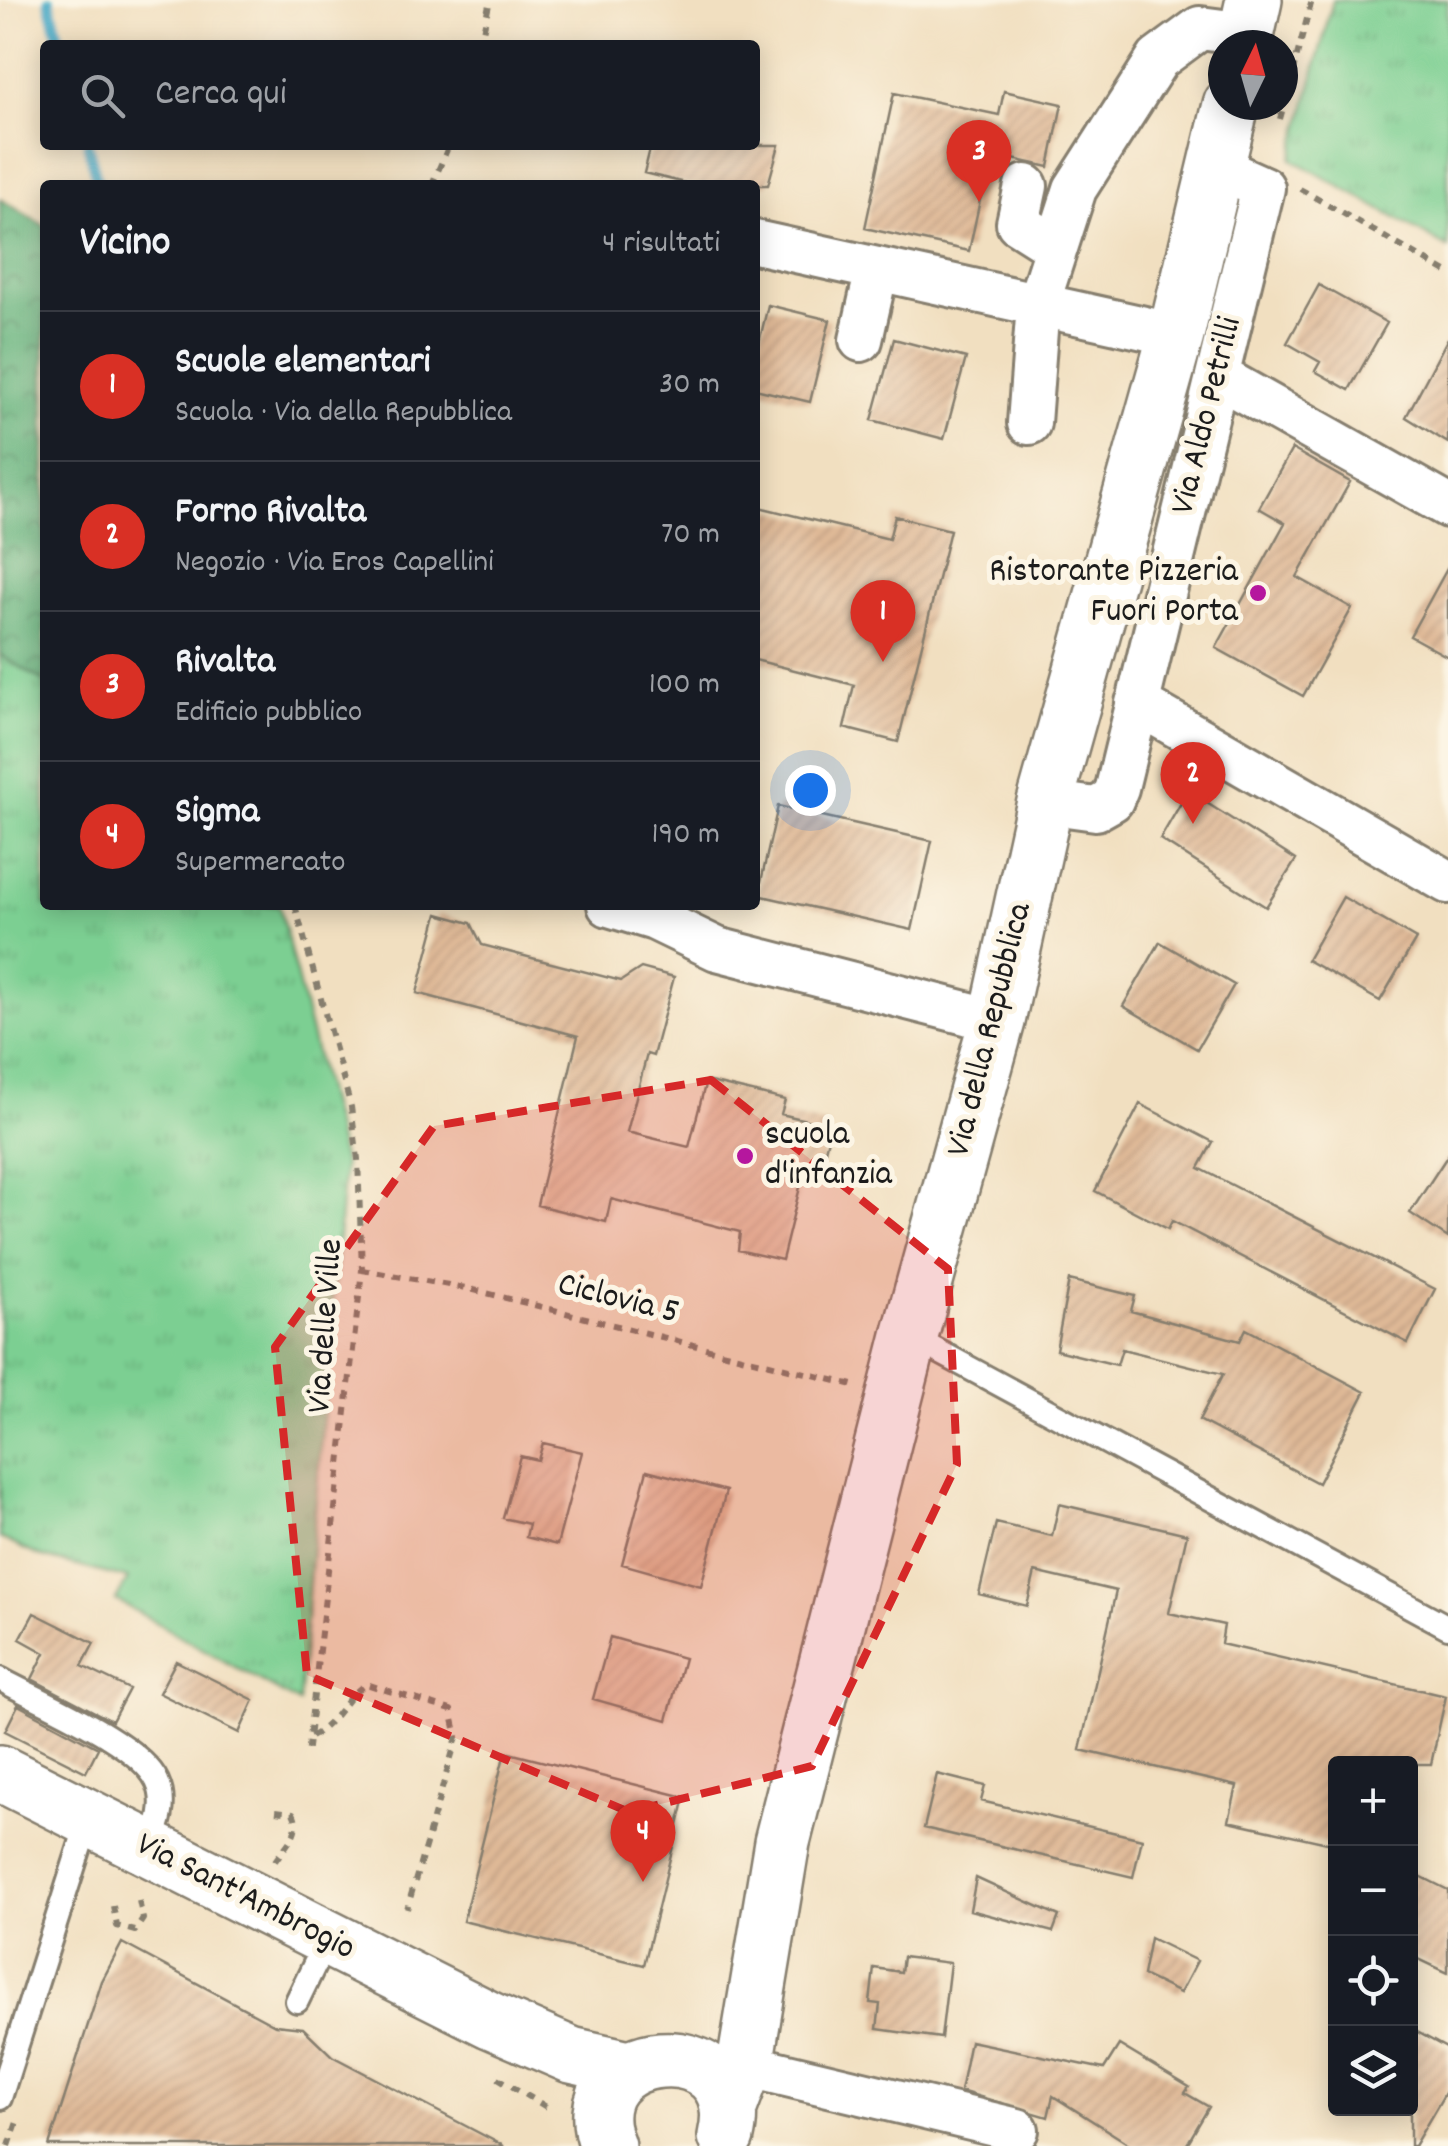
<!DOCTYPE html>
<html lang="it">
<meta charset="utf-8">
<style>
body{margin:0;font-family:Dekko,sans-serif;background:#242831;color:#f1f3f6}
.controls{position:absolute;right:30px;bottom:30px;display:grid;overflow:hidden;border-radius:10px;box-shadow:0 5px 25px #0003}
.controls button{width:90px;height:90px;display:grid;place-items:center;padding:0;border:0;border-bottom:2px solid #363941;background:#171b24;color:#f1f3f6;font:50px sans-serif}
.compass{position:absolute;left:1208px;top:30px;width:90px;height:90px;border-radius:50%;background:#171b24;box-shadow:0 5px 25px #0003;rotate:5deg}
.you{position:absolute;left:810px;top:790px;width:35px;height:35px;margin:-25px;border:8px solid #fff;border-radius:50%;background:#1a73e8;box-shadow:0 0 0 15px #1a73e833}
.badge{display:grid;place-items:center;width:65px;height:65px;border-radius:50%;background:#d93025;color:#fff;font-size:32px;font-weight:700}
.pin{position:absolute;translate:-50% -82px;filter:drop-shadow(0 2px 5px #0008)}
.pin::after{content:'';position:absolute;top:52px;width:35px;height:30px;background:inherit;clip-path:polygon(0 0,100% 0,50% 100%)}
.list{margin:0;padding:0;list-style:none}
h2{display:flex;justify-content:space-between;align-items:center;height:130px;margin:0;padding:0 40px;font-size:42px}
h2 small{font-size:32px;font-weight:400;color:#9ea1a6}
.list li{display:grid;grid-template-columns:65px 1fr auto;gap:30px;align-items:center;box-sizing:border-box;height:150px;padding:0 40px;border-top:2px solid #363941}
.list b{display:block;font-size:38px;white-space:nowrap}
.list p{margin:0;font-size:32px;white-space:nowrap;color:#9ea1a6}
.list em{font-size:32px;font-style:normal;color:#9ea1a6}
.icon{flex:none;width:55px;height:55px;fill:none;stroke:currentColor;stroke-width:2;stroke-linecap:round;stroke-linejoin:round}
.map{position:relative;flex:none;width:1448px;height:2146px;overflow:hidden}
.search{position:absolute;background:#171b24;box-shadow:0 5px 25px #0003;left:40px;top:40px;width:720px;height:110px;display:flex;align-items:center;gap:25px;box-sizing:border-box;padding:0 35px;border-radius:10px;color:#9ea1a6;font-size:38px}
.panel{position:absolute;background:#171b24;box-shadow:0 5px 25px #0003;left:40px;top:180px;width:720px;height:730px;border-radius:10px}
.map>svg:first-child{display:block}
</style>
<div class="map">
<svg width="1448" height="2146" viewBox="0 0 1448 2146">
<defs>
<pattern id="grass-tufts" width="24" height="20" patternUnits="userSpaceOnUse" patternTransform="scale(2.5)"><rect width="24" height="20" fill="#7bcf92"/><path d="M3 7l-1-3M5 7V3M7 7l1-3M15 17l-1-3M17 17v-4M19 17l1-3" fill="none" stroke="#6ab17d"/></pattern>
<pattern id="forest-crowns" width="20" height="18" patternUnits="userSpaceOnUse" patternTransform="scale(2.5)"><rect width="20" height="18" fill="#64b27c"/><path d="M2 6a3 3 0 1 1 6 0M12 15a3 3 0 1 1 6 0" fill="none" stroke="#529065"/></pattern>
<pattern id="building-hatch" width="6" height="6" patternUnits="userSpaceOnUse" patternTransform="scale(2.5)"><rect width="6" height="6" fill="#dfb997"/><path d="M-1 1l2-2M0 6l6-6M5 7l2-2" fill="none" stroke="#bf9e82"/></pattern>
</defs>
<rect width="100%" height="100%" fill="#fcf5e5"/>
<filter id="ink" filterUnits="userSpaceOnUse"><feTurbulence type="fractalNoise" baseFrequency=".01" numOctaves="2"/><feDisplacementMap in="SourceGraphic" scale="20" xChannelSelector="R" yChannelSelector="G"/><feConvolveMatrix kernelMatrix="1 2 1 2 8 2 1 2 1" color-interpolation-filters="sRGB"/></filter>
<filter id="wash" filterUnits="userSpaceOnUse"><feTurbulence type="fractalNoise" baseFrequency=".0048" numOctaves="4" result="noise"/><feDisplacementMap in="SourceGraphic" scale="40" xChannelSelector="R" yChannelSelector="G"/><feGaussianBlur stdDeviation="2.25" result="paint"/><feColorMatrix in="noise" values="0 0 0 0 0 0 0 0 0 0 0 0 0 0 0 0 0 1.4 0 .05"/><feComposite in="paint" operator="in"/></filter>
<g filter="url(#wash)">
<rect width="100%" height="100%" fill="#f1dfc0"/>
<path fill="url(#grass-tufts)" stroke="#4c7657" stroke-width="2.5" d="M1333 0H1448V248L1292 159Z
M0 655 45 682V905H279L344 1166 299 1703 116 1600 128 1579 39 1556 0 1538Z"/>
<path fill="url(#forest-crowns)" stroke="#40674c" stroke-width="2.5" d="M0 199 45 226V682L0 655Z"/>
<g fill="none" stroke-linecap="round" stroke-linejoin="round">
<path stroke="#45a7c5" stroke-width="11" d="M49 0 61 45
M88 145 98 185"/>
</g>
<g id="blocks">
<path fill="url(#building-hatch)" d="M1004 91 1062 104 1049 167 990 154 969 251 865 228 894 93 999 115Z
M651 145H779L768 185H693L644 173Z
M1319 285 1387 323 1349 390 1315 371 1320 362 1287 343Z
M768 305 830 320 810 402 755 389V360Z
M1448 338V443L1406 417Z
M894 339 966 358 944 439 872 420Z
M1292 449 1350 482 1297 577 1352 608 1303 696 1216 648 1285 523 1259 508Z
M755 506 889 539 895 516 950 530 898 742 844 728 854 685 755 660Z
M1448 567V657L1410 636Z
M1188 791 1296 860 1266 907 1160 839Z
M778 806 932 841 912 930 758 895Z
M1343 897 1416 939 1380 1001 1307 960Z
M438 914 471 923 482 945 532 958 621 981 641 968 674 977 653 1056 647 1054 627 1132 689 1147 706 1081 785 1100 781 1114 831 1126 819 1175 804 1171 782 1260 738 1250 740 1232 611 1199 606 1222 537 1205 578 1036 417 993Z
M1160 942 1234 985 1197 1049 1123 1006Z
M1140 1104 1213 1142 1199 1168 1435 1289 1408 1343 1172 1221 1168 1229 1095 1191Z
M1448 1155V1238L1410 1213Z
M1069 1280 1135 1296 1131 1311 1240 1341 1246 1329 1365 1392 1318 1483 1199 1420 1223 1374 1122 1349 1117 1365 1056 1350Z
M543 1443 582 1452 557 1545 526 1537 529 1524 503 1518 520 1456 538 1460Z
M647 1470 726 1491 701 1586 622 1564Z
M1059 1504 1187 1534 1169 1613 1224 1625 1221 1644 1446 1696 1431 1764H1336V1845L1229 1821 1237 1786 1080 1750 1116 1591 1035 1572 1027 1606 979 1594 996 1523 1052 1536Z
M34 1613 94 1643 82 1666 129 1689 112 1721 32 1679 45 1653 20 1639Z
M610 1637 684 1658 667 1720 593 1699Z
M176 1661 254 1700 239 1733 159 1693Z
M18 1705 98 1748 86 1772 5 1731Z
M505 1752 685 1797 644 1965 463 1921Z
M937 1774 985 1786 981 1801 1142 1839 1133 1877 924 1828Z
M1410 1871 1448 1890V1973L1410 1955Z
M976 1878 1059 1916 1053 1932 970 1910Z
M1150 1938 1197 1961 1180 1993 1143 1975Z
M122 1943 275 2025 303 2028 332 2056 504 2146H49L102 1981Z
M903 1957 950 1963 941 2038 877 2029 880 2004 870 2003 874 1968 901 1972Z
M1410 2028 1448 2049V2088L1414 2146H1410Z
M970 2041 1104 2069 1119 2045 1189 2087 1185 2093 1209 2107 1186 2146H1132L1053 2096 1048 2117 960 2091Z"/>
</g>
</g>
<g filter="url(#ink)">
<use href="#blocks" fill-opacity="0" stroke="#867e6e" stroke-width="2.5"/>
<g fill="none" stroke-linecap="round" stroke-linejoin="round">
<defs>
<path id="service" d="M910 1336 1448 1627
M0 1679C39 1701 139 1742 157 1781 168 1804 158 1827 149 1849
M297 2001 326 1941
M0 2098 89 1818"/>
<path id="minor" d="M1026 186 1018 223 1056 247
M755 242 1176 335
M861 340 877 269
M1219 377 1448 506
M1029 423 1038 304 1075 189 1158 59 1200 28 1246 34
M1137 703 1448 882
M1045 802 1096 809 1112 800 1117 788 1263 188 1216 167
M609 905 655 919 717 949 997 1021
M745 2065 1017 2130"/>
<path id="secondary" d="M0 1773 490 2020 571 2055 629 2068"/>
<path id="primary" d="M1244 45 1254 0
M728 2110 745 2065 782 1842 910 1336 997 1021 1045 802 1176 335 1231 105
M607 2146C565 2041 752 2025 726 2136"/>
</defs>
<use href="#service" stroke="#867e6e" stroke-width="28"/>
<use href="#minor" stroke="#867e6e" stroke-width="48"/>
<use href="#secondary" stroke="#867e6e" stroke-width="60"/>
<use href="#primary" stroke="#867e6e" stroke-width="60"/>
<path stroke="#867e6e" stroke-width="6" stroke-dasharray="8 8" stroke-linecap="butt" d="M480 45 490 0
M1280 119 1312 0
M432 185 449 145
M1300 189 1448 273
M295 905 351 1107 358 1159 362 1270 307 1756
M362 1270 466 1288 853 1385
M311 1737C339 1720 340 1702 366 1684L451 1710 457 1737 407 1909
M275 1861C285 1846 303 1831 293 1813L276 1811
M113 1906 117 1926 135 1931 143 1919 138 1896
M498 2078 548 2108
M9 2146 17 2122"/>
<use href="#service" stroke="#fff" stroke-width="22"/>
<use href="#minor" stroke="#fff" stroke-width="42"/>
<use href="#secondary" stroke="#fff" stroke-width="55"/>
<use href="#primary" stroke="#fff" stroke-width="55"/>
</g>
</g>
<path fill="#d62828" fill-opacity="0.2" stroke="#d62828" stroke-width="8" stroke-dasharray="20 12" stroke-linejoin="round" d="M711 1080 948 1269 957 1464 812 1766 629 1812 307 1675 275 1347 434 1126Z"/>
<g fill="#b5179e" stroke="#fcf5e5" stroke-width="4">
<circle cx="1258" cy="593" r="10"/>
<circle cx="745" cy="1156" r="10"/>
</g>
<g text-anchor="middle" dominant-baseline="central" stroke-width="10" stroke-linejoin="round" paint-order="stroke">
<g font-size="35" fill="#1c1c1c" stroke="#fcf5e5">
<text transform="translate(1208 416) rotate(-76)">Via Aldo Petrilli</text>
<text transform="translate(991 1030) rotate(-76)">Via della Repubblica</text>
<text transform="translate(618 1300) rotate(14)">Ciclovia 5</text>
<text transform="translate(327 1326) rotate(-86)">Via delle Ville</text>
<text transform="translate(245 1898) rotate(27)">Via Sant'Ambrogio</text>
</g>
<g font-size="35" fill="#1c1c1c" stroke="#fcf5e5" text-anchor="end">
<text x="1238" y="573">Ristorante Pizzeria<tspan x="1238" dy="40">Fuori Porta</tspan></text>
<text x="765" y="1136" text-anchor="start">scuola<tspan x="765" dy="40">d'infanzia</tspan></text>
</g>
</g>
</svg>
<div class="controls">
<button>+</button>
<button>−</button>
<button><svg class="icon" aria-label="locate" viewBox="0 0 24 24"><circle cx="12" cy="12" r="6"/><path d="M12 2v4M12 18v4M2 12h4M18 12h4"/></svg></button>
<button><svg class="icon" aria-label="layers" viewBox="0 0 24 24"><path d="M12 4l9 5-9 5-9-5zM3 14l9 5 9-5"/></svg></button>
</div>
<svg class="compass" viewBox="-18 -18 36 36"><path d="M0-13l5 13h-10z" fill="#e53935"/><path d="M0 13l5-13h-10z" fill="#9ea1a6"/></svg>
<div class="you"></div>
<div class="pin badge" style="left:883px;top:662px">1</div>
<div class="pin badge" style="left:1193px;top:824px">2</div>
<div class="pin badge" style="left:979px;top:202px">3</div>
<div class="pin badge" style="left:643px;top:1882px">4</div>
<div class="search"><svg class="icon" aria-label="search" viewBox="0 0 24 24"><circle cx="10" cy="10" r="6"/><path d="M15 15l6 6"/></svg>Cerca qui</div>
<section class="panel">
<h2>Vicino<small>4 risultati</small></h2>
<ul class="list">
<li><span class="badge">1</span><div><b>Scuole elementari</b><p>Scuola · Via della Repubblica</p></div><em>30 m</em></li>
<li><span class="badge">2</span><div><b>Forno Rivalta</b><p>Negozio · Via Eros Capellini</p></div><em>70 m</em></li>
<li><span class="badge">3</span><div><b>Rivalta</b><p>Edificio pubblico</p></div><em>100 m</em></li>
<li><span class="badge">4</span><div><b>Sigma</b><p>Supermercato</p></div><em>190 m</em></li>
</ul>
</section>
</div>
